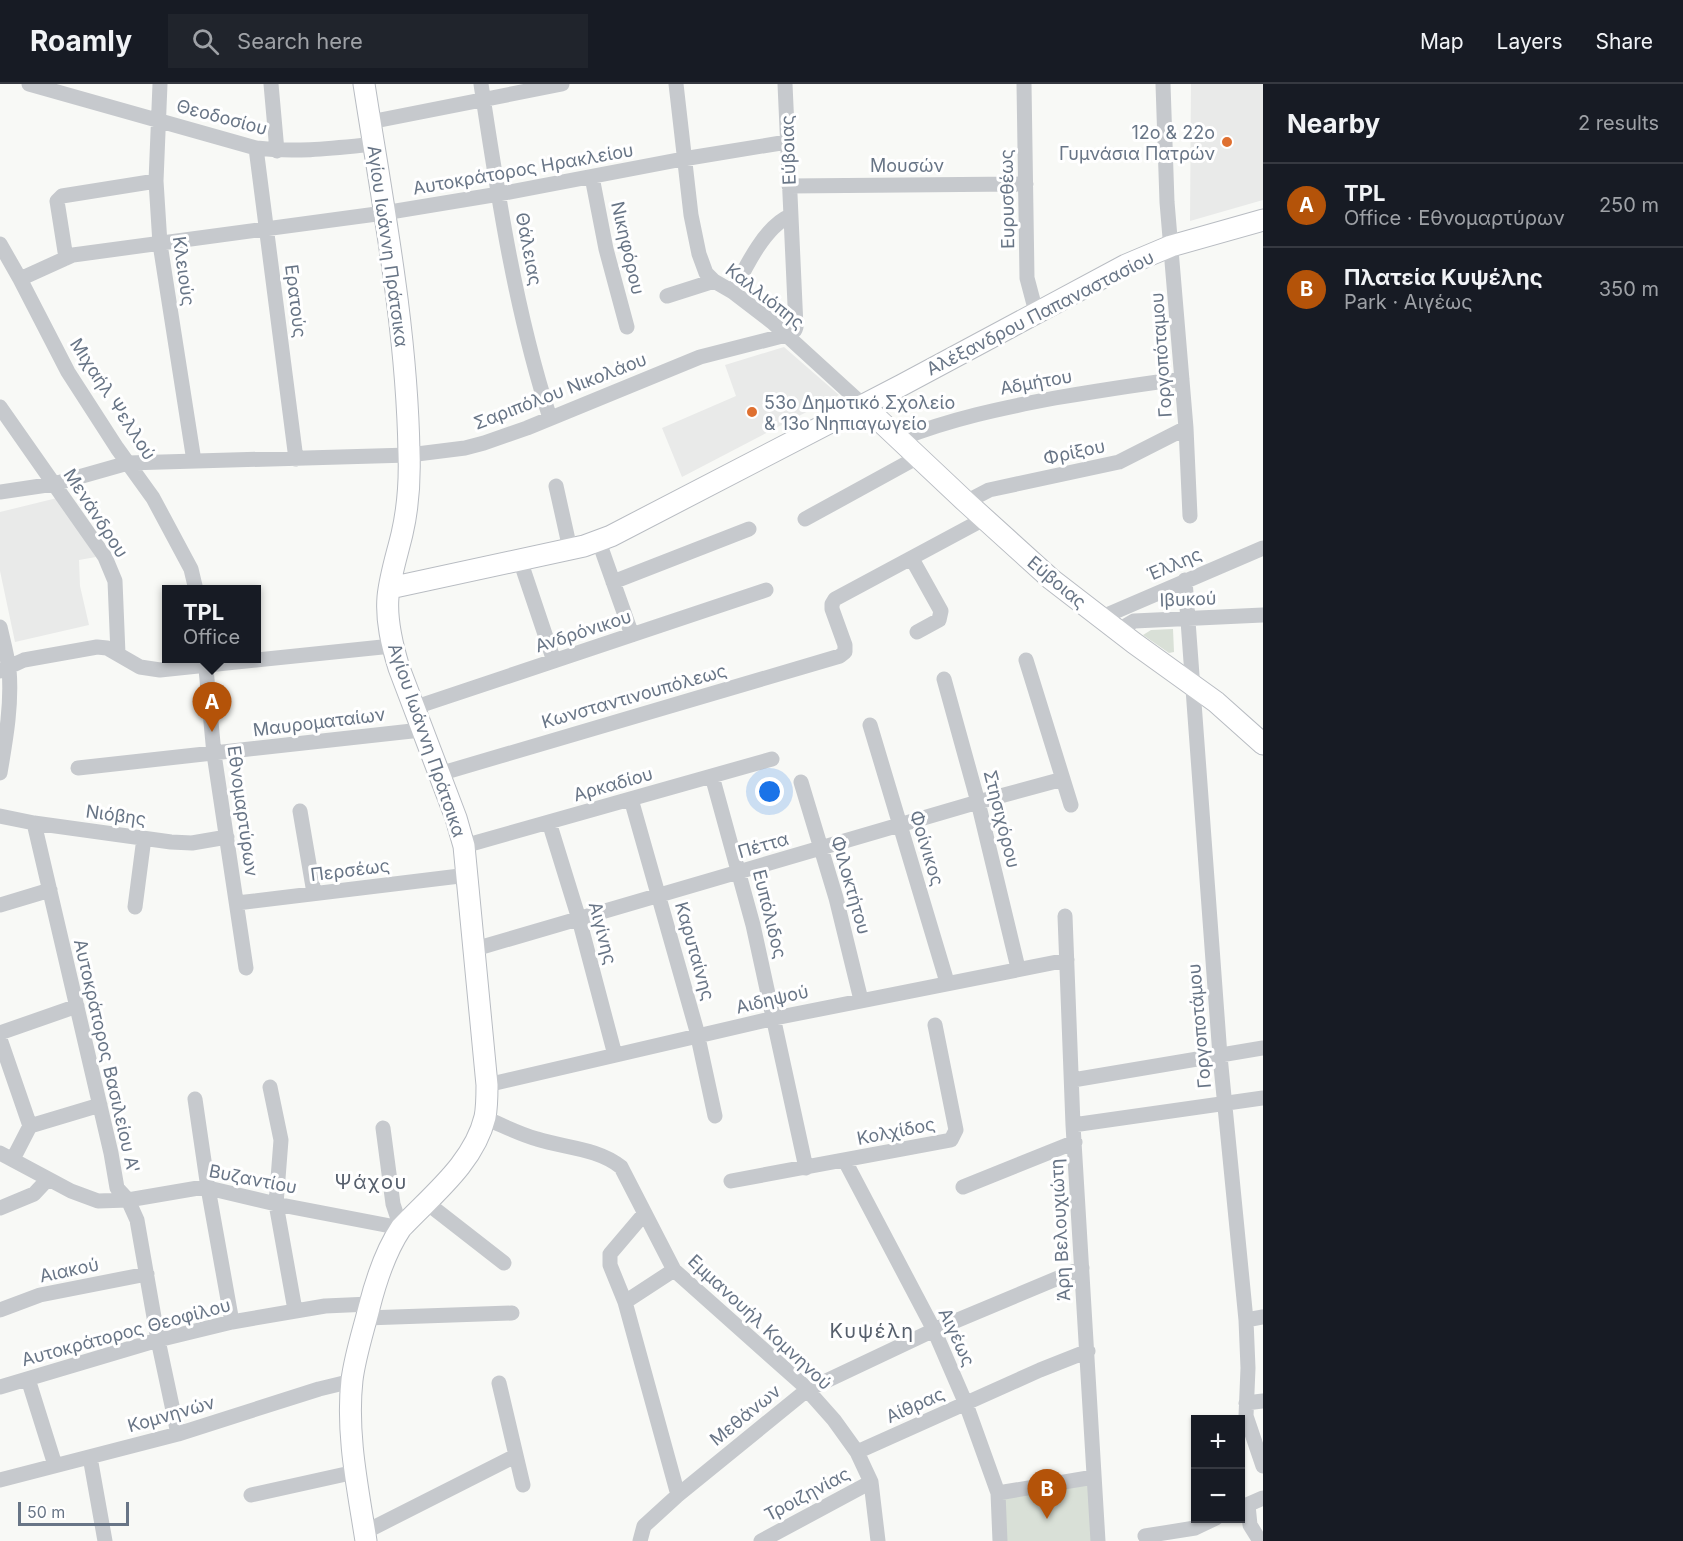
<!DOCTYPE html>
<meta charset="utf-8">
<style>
body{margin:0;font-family:Inter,sans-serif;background:#20242c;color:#f1f3f6}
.controls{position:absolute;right:18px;bottom:18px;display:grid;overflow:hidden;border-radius:0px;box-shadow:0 2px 4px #0004}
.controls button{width:54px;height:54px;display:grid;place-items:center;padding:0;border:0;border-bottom:2px solid #363941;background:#171b24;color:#f1f3f6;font:30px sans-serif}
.scale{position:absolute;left:18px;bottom:15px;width:111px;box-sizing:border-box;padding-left:6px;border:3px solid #687586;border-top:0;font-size:16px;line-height:21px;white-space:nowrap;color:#687586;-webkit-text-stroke:4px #fff;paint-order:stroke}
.you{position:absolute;left:770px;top:708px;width:21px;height:21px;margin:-15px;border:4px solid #fff;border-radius:50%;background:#1a73e8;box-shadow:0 0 0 9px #1a73e833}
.badge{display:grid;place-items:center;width:39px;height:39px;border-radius:50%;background:#b45309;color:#fff;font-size:20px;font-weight:700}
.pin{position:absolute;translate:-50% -50px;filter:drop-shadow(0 2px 3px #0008)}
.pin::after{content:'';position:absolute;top:32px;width:21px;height:18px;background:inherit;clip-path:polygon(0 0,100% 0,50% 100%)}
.popup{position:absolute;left:162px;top:501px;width:99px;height:78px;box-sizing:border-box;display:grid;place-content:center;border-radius:0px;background:#171b24;filter:drop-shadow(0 2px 4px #0005);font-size:20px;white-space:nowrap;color:#9ea1a6}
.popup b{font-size:22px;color:#f1f3f6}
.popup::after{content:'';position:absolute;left:50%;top:100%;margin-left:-12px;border:12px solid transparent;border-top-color:#171b24}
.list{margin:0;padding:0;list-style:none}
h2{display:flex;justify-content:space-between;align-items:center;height:78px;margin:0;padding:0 24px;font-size:26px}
h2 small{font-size:20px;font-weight:400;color:#9ea1a6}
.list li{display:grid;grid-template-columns:39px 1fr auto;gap:18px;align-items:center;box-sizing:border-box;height:84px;padding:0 24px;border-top:2px solid #363941}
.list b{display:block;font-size:22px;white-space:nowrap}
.list p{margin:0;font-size:20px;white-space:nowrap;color:#9ea1a6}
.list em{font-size:20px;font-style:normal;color:#9ea1a6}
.icon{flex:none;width:33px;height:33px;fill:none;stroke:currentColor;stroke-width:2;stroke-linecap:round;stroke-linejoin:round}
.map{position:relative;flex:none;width:1263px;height:1457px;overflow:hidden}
header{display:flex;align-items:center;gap:36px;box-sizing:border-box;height:84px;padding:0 30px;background:#171b24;border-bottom:2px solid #363941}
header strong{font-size:28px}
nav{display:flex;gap:33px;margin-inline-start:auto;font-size:21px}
.search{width:420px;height:54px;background:#20242c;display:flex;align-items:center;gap:15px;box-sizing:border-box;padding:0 21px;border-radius:0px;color:#9ea1a6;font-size:22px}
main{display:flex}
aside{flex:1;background:#171b24}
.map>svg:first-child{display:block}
</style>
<header>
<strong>Roamly</strong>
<div class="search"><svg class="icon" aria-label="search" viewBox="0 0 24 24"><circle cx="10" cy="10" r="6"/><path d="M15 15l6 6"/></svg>Search here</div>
<nav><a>Map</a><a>Layers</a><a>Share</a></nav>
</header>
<main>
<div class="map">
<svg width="1263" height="1457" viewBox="0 0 1263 1457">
<rect width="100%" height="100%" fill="#f8f9f6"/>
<path fill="#e9eae9" d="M1191 0H1263V116L1190 137Z
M784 263 839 311 682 393 662 344 736 312 725 281Z
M57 414 96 473 79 476 80 502 89 541 15 558 0 487V428Z"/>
<path fill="#d9e0d7" d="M1173 545 1174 568 1169 569 1143 551 1151 546Z
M1090 1398 1093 1457H1003L1002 1413Z"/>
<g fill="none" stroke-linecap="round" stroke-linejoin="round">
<defs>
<path id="secondary" d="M364 0C383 122 407 245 409 369 410 397 408 424 402 450 397 471 390 492 388 513 386 537 392 561 399 584L456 734 464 762 487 1001C487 1012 487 1023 485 1033 474 1079 432 1111 401 1144 385 1168 376 1196 369 1224 363 1248 355 1272 352 1296 346 1350 358 1405 366 1457
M863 321 966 418 1051 495 1134 559 1216 618 1263 660
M390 504 584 462 611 452 902 301 1126 181 1171 162 1263 136"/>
</defs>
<use href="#secondary" stroke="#b8bcc2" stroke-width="23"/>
<path stroke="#c6c9cd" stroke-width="15" d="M29 0 256 64C296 69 335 64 374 60
M160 0 156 97 160 160 194 377
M271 0 277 67
M481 0C498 112 515 226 550 334
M676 0 691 131 699 170 706 189 714 197 733 208 772 238 863 321
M1024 0 1027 194 1036 228
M1163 0 1167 118 1186 344 1190 432
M370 38 562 0
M256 64 296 375
M592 93 606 165 627 243
M789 102 1026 100
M0 160 20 195 68 288 117 364 153 414 191 485 196 506
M66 174 57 117 62 112 156 97
M20 195 73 171 384 129 499 110 683 75 787 58
M733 208C745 184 765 142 790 132
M667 212 714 197
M0 323 105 473 115 497 118 570
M900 355C950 335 1002 324 1055 314 1097 307 1139 300 1182 295
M556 402 570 465
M0 408 54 400 128 379 409 371 465 364 484 359 527 344 700 273 786 251 795 246 796 243 785 0
M966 418 989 406 1119 378 1186 344
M805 435 918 373
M599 458 632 551
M912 475 941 527 939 536 917 548
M520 476 554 577
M1185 496 1220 972 1246 1236 1248 1284 1246 1332 1263 1382
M613 498 749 445
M1100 534 1263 464
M0 543C3 556 7 571 9 585 12 620 6 654 0 689
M1117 547 1134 537 1263 531
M205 574 214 670 246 884
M1026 576 1071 721
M0 587 24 576 97 563 107 564 140 583 160 586 392 562
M944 595 978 718 1018 884
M413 624 766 506
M870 641 947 898
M78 684 421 646
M439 690 840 572 845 568V561L832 525V520L835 515 984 435
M712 692 753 841 806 1084
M801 698 836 814 861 916
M631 715 696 944 715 1032
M300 727 314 809
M0 732 34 739 171 758 192 759 227 753
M549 738 579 835 615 971
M34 739 111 1069 117 1104 128 1116 137 1136 158 1256 178 1350
M464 762 772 675
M237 819 468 791
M0 821 50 806
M135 823 144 754
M1065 832 1073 1041 1098 1457
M475 865 978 718 1063 695
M0 949 77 922
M0 955 30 1042 13 1075
M1073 996 1263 964
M487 1001 775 934 1067 876
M270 1003 281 1056 276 1120 295 1226
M195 1015 208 1104 232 1238
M485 1034C502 1041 519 1050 537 1055 565 1064 597 1064 621 1083L674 1186 802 1300 834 1336 857 1368 871 1398 878 1457
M1073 1041 1263 1014
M30 1042 100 1021
M383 1044 393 1120 401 1144
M0 1069 71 1107 98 1117 128 1116 204 1103 276 1120 401 1144
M845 1077 934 1246 966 1320 998 1409 1000 1457
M731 1097 951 1056 956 1046 935 941
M963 1103 1075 1058
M427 1119 504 1179
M0 1124 34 1110 48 1095
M644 1130 610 1170V1181L625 1218 678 1411
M625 1218 674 1186
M0 1226 40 1211 147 1190
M366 1234 512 1229
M1246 1236 1263 1233
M28 1295 55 1381
M499 1299 523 1401
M0 1303 158 1256 232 1238 325 1222 370 1220
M1246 1319 1263 1317
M857 1368 1040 1286 1088 1267
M90 1373 105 1457
M0 1396 178 1350 319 1305 352 1297
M998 1409 1094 1393
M251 1411 355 1388
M1248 1421 1250 1441 1260 1457
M1240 1424 1263 1414
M365 1448 515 1372
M1145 1452 1195 1444 1216 1434
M640 1457 644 1442 678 1411 807 1306 934 1246 1082 1184
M761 1457 871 1398"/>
<use href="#secondary" stroke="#fff" stroke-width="21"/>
</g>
<g fill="#df7030" stroke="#fff" stroke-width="2">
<circle cx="1227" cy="58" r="6"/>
<circle cx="752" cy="328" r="6"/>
</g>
<g text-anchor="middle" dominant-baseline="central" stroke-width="6" stroke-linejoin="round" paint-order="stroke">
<g font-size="18" fill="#687586" stroke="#fff">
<text transform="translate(222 33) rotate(15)">Θεοδοσίου</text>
<text transform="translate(788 66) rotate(-92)">Εύβοιας</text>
<text x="907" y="81">Μουσών</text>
<text transform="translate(523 85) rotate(-10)">Αυτοκράτορος Ηρακλείου</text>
<text transform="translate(1007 115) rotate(-91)">Ευρυσθέως</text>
<text transform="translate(388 162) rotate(82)">Αγίου Ιωάννη Πράτσικα</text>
<text transform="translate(628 164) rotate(77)">Νικηφόρου</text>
<text transform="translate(529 165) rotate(79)">Θάλειας</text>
<text transform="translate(184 187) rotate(82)">Κλειούς</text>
<text transform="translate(765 212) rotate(38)">Καλλιόπης</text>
<text transform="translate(296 217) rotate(83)">Ερατούς</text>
<text transform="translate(1040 229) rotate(-27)">Αλέξανδρου Παπαναστασίου</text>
<text transform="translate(1161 271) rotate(-94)">Γοργοπόταμου</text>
<text transform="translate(1036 298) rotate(-10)">Αδμήτου</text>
<text transform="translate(560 307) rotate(-21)">Σαριπόλου Νικολάου</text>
<text transform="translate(113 315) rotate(57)">Μιχαήλ Ψελλού</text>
<text transform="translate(1074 368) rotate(-12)">Φρίξου</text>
<text transform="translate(96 429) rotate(57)">Μενάνδρου</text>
<text transform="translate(1174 480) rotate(-23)">Έλλης</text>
<text transform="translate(1057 498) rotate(40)">Εύβοιας</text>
<text transform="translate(1188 515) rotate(-2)">Ιβυκού</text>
<text transform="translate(583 547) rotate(-18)">Ανδρόνικου</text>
<text transform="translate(634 612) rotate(-16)">Κωνσταντινουπόλεως</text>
<text transform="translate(319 638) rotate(-7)">Μαυροματαίων</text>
<text transform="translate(427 656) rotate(71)">Αγίου Ιωάννη Πράτσικα</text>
<text transform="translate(613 700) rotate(-16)">Αρκαδίου</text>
<text transform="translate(243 727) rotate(82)">Εθνομαρτύρων</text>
<text transform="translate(116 731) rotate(8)">Νιόβης</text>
<text transform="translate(1002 735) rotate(76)">Στησιχόρου</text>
<text transform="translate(763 761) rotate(-16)">Πέττα</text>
<text transform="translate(927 764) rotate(73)">Φοίνικος</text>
<text transform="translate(350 786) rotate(-7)">Περσέως</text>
<text transform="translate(851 801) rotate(74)">Φιλοκτήτου</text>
<text transform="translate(770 830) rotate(76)">Ευπόλιδος</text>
<text transform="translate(603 849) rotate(75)">Αιγίνης</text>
<text transform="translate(695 867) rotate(74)">Καρυταίνης</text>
<text transform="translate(772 915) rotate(-13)">Αιδηψού</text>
<text transform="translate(1199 942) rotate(-95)">Γοργοποτάμου</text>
<text transform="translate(107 972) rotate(77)">Αυτοκράτορος Βασιλείου A'</text>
<text transform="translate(896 1047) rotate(-11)">Κολχίδος</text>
<text transform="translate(253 1095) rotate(11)">Βυζαντίου</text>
<text transform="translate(1060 1146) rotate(-93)">Άρη Βελουχιώτη</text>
<text transform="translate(69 1186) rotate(-12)">Αιακού</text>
<text transform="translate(760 1238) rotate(43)">Εμμανουήλ Κομνηνού</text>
<text transform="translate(126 1248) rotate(-15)">Αυτοκράτορος Θεοφίλου</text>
<text transform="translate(957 1253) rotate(65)">Αιγέως</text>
<text transform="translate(915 1321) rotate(-24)">Αίθρας</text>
<text transform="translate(171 1330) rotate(-16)">Κομνηνών</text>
<text transform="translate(745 1331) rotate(-39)">Μεθάνων</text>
<text transform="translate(807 1410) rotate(-28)">Τροιζηνίας</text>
</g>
<g font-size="18" fill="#687586" stroke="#fff" text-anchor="end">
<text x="1215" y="48">12ο &amp; 22ο<tspan x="1215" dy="21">Γυμνάσια Πατρών</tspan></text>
<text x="764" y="318" text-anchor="start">53ο Δημοτικό Σχολείο<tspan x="764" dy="21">&amp; 13ο Νηπιαγωγείο</tspan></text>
</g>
<g font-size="20" letter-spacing="1.5" fill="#565f6c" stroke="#fff">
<text x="371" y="1098">Ψάχου</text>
<text x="872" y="1247">Κυψέλη</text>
</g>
</g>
</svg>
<div class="controls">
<button>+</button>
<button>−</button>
</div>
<div class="scale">50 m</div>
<div class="you"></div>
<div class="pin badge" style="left:212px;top:648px">A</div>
<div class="popup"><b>TPL</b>Office</div>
<div class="pin badge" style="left:1047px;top:1435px">B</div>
</div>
<aside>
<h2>Nearby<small>2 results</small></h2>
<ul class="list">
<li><span class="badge">A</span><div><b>TPL</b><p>Office · Εθνομαρτύρων</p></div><em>250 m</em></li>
<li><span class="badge">B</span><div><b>Πλατεία Κυψέλης</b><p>Park · Αιγέως</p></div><em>350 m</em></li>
</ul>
</aside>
</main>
